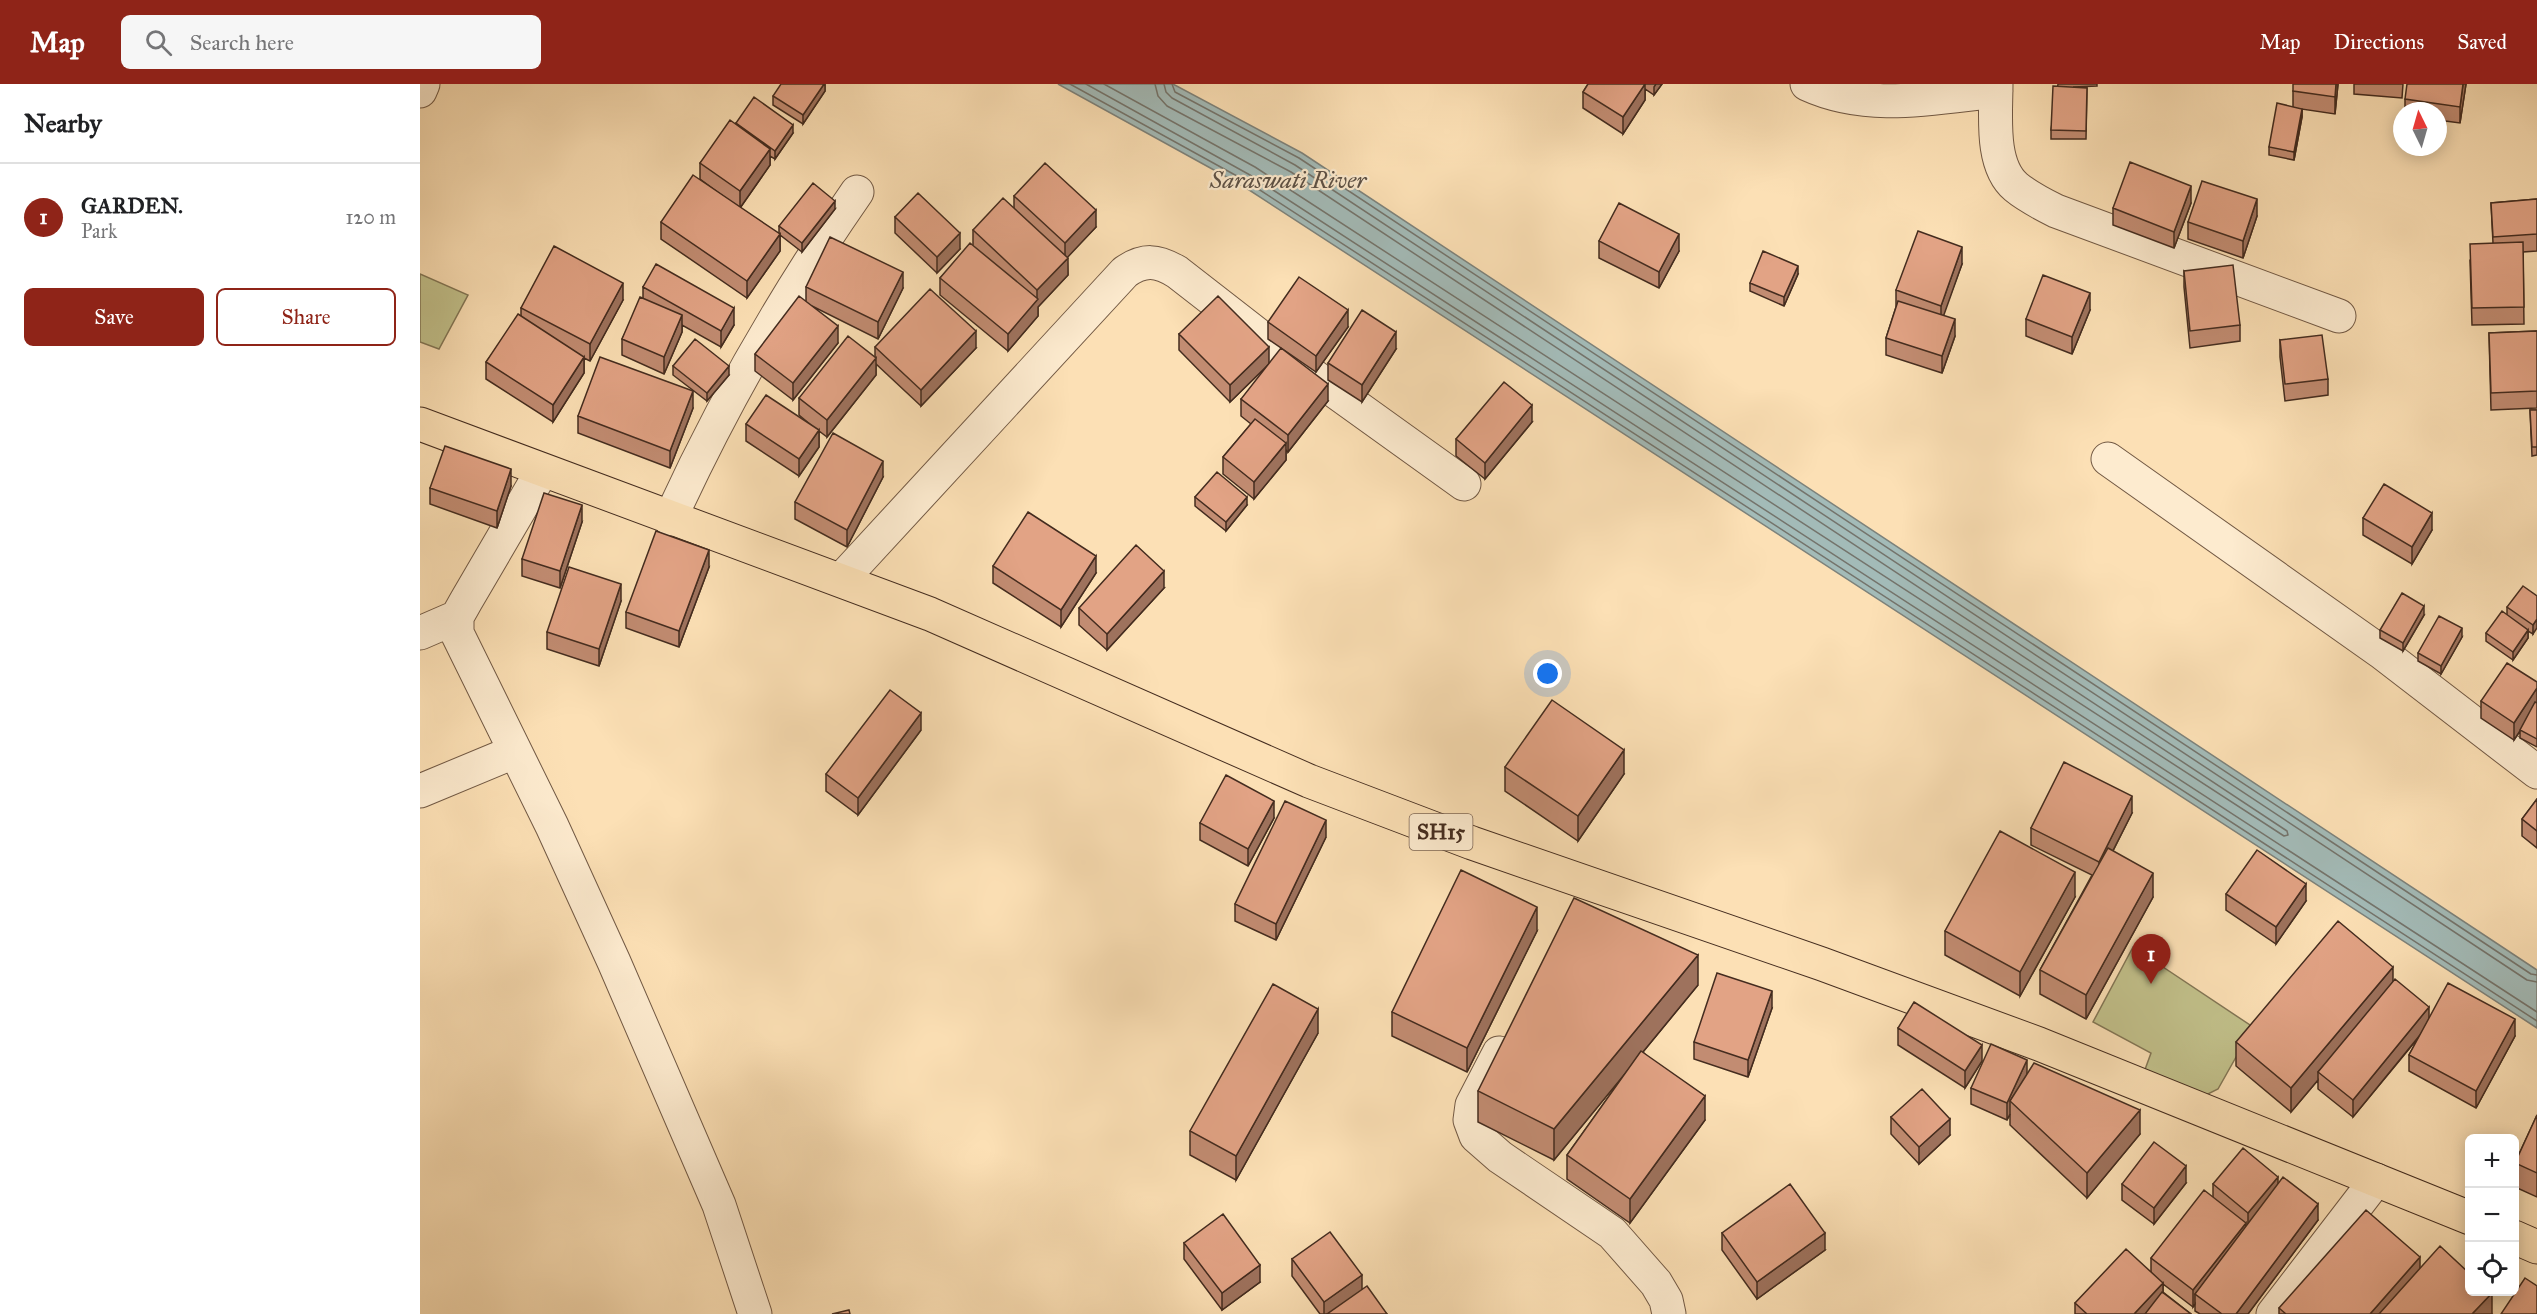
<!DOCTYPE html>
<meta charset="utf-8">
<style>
body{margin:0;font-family:"IM FELL Great Primer",serif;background:#f6f6f6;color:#202124}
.controls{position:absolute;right:18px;bottom:18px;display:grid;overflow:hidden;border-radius:9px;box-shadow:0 3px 15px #0003}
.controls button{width:54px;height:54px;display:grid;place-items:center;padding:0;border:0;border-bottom:2px solid #e0e0e0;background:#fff;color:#202124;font:30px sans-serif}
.compass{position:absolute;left:1973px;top:18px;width:54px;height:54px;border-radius:50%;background:#fff;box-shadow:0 3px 15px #0003;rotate:355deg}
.you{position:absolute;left:1128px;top:590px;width:21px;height:21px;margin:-15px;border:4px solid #fff;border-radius:50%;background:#1a73e8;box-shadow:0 0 0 9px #1a73e833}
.badge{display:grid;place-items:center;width:39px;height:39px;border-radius:50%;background:#8f2418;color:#fff;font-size:20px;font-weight:700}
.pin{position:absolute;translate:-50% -50px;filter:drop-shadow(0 2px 3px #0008)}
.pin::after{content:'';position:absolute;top:32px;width:21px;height:18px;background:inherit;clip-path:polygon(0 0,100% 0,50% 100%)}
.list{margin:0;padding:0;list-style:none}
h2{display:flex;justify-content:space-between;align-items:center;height:78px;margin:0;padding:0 24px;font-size:26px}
h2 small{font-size:20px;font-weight:400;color:#757577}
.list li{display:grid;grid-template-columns:39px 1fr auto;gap:18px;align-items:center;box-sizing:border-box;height:108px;padding:0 24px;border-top:2px solid #e0e0e0}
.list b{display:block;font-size:22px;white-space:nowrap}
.list p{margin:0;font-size:20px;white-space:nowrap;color:#757577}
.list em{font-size:20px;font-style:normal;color:#757577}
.actions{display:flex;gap:12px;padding:18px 24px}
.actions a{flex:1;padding:14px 0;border:2px solid #8f2418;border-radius:9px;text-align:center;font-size:21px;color:#8f2418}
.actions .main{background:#8f2418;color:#fff}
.icon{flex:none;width:33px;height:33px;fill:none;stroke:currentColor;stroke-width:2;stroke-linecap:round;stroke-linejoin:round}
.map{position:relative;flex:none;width:2117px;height:1230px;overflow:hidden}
header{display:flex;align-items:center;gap:36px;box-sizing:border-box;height:84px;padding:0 30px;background:#8f2418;color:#fff}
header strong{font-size:28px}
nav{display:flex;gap:33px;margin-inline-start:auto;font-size:21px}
.search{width:420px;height:54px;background:#f6f6f6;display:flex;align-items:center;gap:15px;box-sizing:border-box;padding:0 21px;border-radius:9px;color:#757577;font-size:22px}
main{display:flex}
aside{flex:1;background:#fff}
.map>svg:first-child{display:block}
</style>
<header>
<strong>Map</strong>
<div class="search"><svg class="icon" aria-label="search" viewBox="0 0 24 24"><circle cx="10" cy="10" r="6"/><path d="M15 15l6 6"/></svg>Search here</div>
<nav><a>Map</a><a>Directions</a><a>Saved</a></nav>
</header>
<main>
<aside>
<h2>Nearby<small></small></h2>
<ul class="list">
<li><span class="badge">1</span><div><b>GARDEN.</b><p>Park</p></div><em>120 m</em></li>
</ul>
<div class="actions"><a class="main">Save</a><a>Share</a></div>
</aside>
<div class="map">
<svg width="2117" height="1230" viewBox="0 0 2117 1230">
<rect width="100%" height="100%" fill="#fce0b5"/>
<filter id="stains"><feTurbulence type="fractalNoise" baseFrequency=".00333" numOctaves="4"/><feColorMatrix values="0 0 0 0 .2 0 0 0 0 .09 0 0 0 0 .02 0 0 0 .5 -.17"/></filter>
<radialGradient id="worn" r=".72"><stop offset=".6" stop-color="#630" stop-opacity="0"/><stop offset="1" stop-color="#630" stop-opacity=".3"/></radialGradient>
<path fill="#c2c18b" stroke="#837655" stroke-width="1.5" d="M0 190 48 211 19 265 0 258Z
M1713 863 1833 943 1798 1005 1786 1011 1723 991 1731 969 1673 938Z"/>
<path fill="#a3bbb8" stroke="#7d827b" stroke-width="1.5" d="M638 0H753L882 69 2117 886V944L823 102Z"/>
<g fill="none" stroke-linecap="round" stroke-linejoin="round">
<path stroke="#74746c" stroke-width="1.5" d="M650 0 826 97 2117 937
M666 0 830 91 2117 928
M684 0 835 83 1864 752 1868 751 1867 747 871 88 747 22 738 12 735 0
M744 0 746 8 752 14 875 81 2107 896 2117 898
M752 0 755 8 879 74 2111 890 2117 891"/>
<defs>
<path id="minor" d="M1387 0C1448 28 1512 14 1576 7
M1576 0C1576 31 1570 81 1596 103 1608 113 1622 120 1636 127L1919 232
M0 7 3 0
M1688 375 1961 568 2117 688
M122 387 46 517 37 533V549L132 742 194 878 299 1121 335 1230
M250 435C303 319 364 213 437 108
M421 496 705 188C724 175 737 176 757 188L856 265 1044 400
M0 549 37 533
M0 707 94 668
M1079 969 1052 1021 1050 1036 1056 1052 1080 1073 1192 1149 1236 1199 1246 1216 1249 1230
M1853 1230 1956 1096"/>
<path id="major" d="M0 340 510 530 889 697 1052 759 1402 880 1619 960 2050 1134
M2094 1153 2117 1163"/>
</defs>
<use href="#minor" stroke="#725944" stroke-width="35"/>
<use href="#major" stroke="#442c1f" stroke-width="35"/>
<use href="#minor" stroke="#fdebcf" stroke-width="33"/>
<use href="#major" stroke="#fce0b5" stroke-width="33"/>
</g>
<path fill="#c28c72" stroke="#442c1f" stroke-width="1.5" d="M405 0V7L383 40 353 21V12Z
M1168 0H1242L1234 11 1225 5V16L1203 50 1163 24V8Z
M1638 0H1677V2L1653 3 1667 4 1666 55H1631V46Z
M1918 0 1915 30 1882 25V33L1874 76 1849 71V63L1873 23V7Z
M1934 0H1983L1982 14 1934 10Z
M2046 0 2040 39 2018 36V27H1985V15Z
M316 39 373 49 355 75 350 72V81L320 124 359 150V142L415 125 382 168 360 151V167L327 214 241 155V138L307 115 280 95V79L316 40Z
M594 112 676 143 647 173 648 191 618 223V232L588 267 520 211V194L553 161V146L594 124Z
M2117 115V167L2103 168 2104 240 2052 241 2050 176 2073 159 2071 119Z
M1771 119 1754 164 1693 141V124Z
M1837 132 1823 174 1768 155V138Z
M475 133 540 165 517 189 475 149Z
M1179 157 1259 167 1239 204 1179 174Z
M1542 180 1523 231 1535 252 1522 289 1466 271V254L1476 223V206Z
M1764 187 1820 241V257L1770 264 1764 203Z
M1378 190 1364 222 1330 207V199Z
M223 203 314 241 301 263 262 241V248L244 290 202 271V255L223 214Z
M386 203 483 204 458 255 394 223 418 259 373 316 335 287V270L386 217Z
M203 216 170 277 164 274V289L133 338 66 295V278L101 232V224Z
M1670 226 1652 270 1606 252V235Z
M848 238 928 243 896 288 848 255Z
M2117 247V324L2071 326 2069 249Z
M759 250 849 280 810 318 759 266Z
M1860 256 1908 295V311L1865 317 1860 273Z
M455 263 556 264 501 322 456 280V291L407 353 399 347V363L379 392 326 357V340L392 342 379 331V314L455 273Z
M976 265 942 318 908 296V279Z
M253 282 309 291 287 317 253 291Z
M821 315 908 317 868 368 866 366V376L834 415 803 390V373L831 340 821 332Z
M273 324 250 384 158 349V332Z
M2110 326H2117V371L2112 372Z
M1112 338 1065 395 1036 372V355Z
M463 393 427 463 375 435V418Z
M91 402 77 444 10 420V404Z
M775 413 827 421 806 447 775 422Z
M1943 434 2012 446 1992 480 1943 451Z
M162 438 140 504 102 492V475Z
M573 482 676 489 641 543 573 499Z
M289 483 259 563 206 544V528Z
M744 504 687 566 659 541V524Z
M2117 512 2113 550 2108 547V554L2093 576 2066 557V549L2087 531V523Z
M201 517 179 582 127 565V548Z
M2004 531 1983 567 1960 554V546Z
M2042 553 2021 590 1998 577V569Z
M2117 598V663L2100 654V647L2094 656 2061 634V617Z
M501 646 438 731 406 707V690Z
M1085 683 1204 690 1158 757 1085 707Z
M2117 715V764L2102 752V735Z
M1712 729 1693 767 1733 813 1666 935 1620 910V886L1672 791 1611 761V744Z
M854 734 828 782 780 756V739Z
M906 753 856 856 815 837V820Z
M1806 810 1886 817 1856 860 1806 826Z
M1655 813 1600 912 1525 871V847Z
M1117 847 1047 988 972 952V928Z
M1973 898 2009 934 2095 952 2056 1024 1989 987V971L1999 953 1933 1033 1898 1005V996L1871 1028 1816 982V958Z
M1278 901 1223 968 1285 1036 1210 1139 1147 1095V1071L1207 987 1134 1076 1058 1038V1007Z
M1352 924 1328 993 1274 975V958Z
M1478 944 1562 977 1545 1004 1478 961Z
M898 949 816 1096 770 1071V1047Z
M1607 990 1720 1050 1667 1114 1590 1041V1030L1587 1036 1551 1020V1004Z
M2117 1031V1113L2095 1103V1079Z
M1471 1033 1530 1051 1499 1080 1471 1050Z
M1766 1099 1734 1140 1702 1116V1100Z
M1793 1100H1858L1898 1136 1828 1230H1780L1775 1227V1220L1773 1223 1743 1200V1208L1771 1230H1655V1219L1731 1188V1174L1793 1113Z
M1302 1149 1405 1166 1337 1215 1302 1166Z
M764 1159 840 1198 802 1226 764 1175Z
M872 1175 942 1205 967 1230H900L872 1192Z
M2000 1185 2072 1230H1859V1224Z"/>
<path fill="#9e725d" stroke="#442c1f" stroke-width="1.5" d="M404 0H405V7L383 40V31Z
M1225 0V16L1203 50V33Z
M1236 0H1242L1234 11V3Z
M1916 0H1918L1915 30V13Z
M2043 0H2046L2040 39V23Z
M1882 25V33L1874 76V68Z
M373 41V49L355 75V67Z
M350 65V81L320 124V107Z
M1771 102V119L1754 164V148Z
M1837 115V132L1823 174V157Z
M415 117V125L382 168V159Z
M676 126V143L645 176V159Z
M540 149V165L517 189V173Z
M360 150V167L327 214V197Z
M1259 150V167L1239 204V188Z
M1542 163V180L1521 239V222Z
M648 174V191L618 223V232L588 267V250L617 215V206Z
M1378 182V190L1364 222V213Z
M483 188V204L458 255V238Z
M203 199V216L170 277V260Z
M1670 209V226L1652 270V253Z
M314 224V241L301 263V247Z
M928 226V243L896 288V272Z
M262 231V248L244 290V273Z
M1535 235V252L1522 289V272Z
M418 242V259L373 316V299Z
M556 247V264L501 322V306Z
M976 248V265L942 318V301Z
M849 263V280L810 318V301Z
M164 273V289L133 338V321Z
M456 274V291L407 353V336Z
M309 282V291L287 317V309Z
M908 300V317L868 368V351Z
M273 307V324L250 384V367Z
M1112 321V338L1065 395V379Z
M399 346V363L379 392V375Z
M866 359V376L834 415V398Z
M463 377V393L427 463V446Z
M91 385V402L77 444V427Z
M827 413V421L806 447V438Z
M162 421V438L140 504V487Z
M2012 429V446L1992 480V463Z
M289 466V483L259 563V547Z
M676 472V489L641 543V526Z
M744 487V504L687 566V550Z
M201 500V517L179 582V565Z
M2004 522V531L1983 567V559Z
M2117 535V544L2113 550V541Z
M2042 544V553L2021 590V582Z
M2108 546V554L2093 576V568Z
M2117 604V621L2094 656V639Z
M501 629V646L438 731V714Z
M1204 666V690L1158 757V732Z
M1712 712V729L1679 794V778Z
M854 717V734L828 782V765Z
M906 736V753L856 856V840Z
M1655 788V813L1600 912V888Z
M1733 789V813L1666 935V911Z
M1886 800V817L1856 860V843Z
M1117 823V847L1047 988V964Z
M1278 871V901L1134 1076V1045Z
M1973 883V907L1898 988V996L1871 1028V1004Z
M1352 907V924L1328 993V976Z
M2009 923V940L1933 1033V1016Z
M898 925V949L816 1096V1072Z
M2095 935V952L2056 1024V1007Z
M1562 961V977L1545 1004V987Z
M1607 976V993L1590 1017V1030L1587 1036V1019Z
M1285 1012V1036L1210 1139V1115Z
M1720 1026V1050L1667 1114V1089Z
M1530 1035V1051L1499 1080V1063Z
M1766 1082V1099L1734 1140V1124Z
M1858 1093V1110L1828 1146V1129Z
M1898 1120V1136L1828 1230H1816Z
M1826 1139V1156L1775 1210V1220L1773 1223V1206Z
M1405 1149V1166L1337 1215V1198Z
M2000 1173V1197L1971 1230H1950Z
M840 1181V1198L802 1226V1209Z
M942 1191V1208L910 1230H904V1218Z
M1743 1199V1216L1730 1230H1714Z
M2072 1209V1230H2052Z"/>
<path fill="#e2a385" stroke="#442c1f" stroke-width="1.5" d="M361 0H404L383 31 353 12Z
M1168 0H1225L1203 33 1163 8Z
M1873 0H1916L1915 13 1873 7Z
M1987 0H2043L2040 23 1985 15Z
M1633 2 1667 4 1666 47 1631 46Z
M334 13 373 41 355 67 316 39Z
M1857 19 1882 25 1874 68 1849 63Z
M310 36 350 65 320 107 280 79Z
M1710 78 1771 102 1754 148 1693 124Z
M625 79 676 126 645 159 594 112Z
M273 91 360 150 327 197 241 138Z
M1782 97 1837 115 1823 157 1768 138Z
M393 99 415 117 382 159 359 142Z
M498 109 540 149 517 173 475 133Z
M583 114 648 174 617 206 553 146Z
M2117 115V150L2073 153 2071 119Z
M1199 119 1259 150 1239 188 1179 157Z
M1498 147 1542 163 1521 222 1476 206Z
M410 153 483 188 458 238 386 203Z
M2103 158 2104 223 2052 224 2050 160Z
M550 159 618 215 588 250 520 194Z
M134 162 203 199 170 260 101 224Z
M1343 167 1378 182 1364 213 1330 199Z
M236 180 314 224 301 247 223 203Z
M1813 181 1820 241 1770 247 1764 187Z
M1623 191 1670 209 1652 253 1606 235Z
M879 193 928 226 896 272 848 238Z
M510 205 556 247 501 306 455 263Z
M379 212 418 242 373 299 335 270Z
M798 212 849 263 810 301 759 250Z
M220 213 262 231 244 273 202 255Z
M1478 217 1535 235 1522 272 1466 254Z
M942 226 976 248 942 301 908 279Z
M98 230 164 273 133 321 66 278Z
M2117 247V307L2071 309 2069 249Z
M1902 251 1908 295 1865 300 1860 256Z
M428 252 456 274 407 336 379 314Z
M275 255 309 282 287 309 253 282Z
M861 264 908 300 868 351 821 315Z
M180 273 273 307 250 367 158 332Z
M1084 298 1112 321 1065 379 1036 355Z
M346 311 399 346 379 375 326 340Z
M2110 326H2117V363H2112Z
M835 335 866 359 834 398 803 373Z
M413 349 463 377 427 446 375 418Z
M25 362 91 385 77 427 10 404Z
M797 388 827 413 806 438 775 413Z
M1964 400 2012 429 1992 463 1943 434Z
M124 409 162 421 140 487 102 475Z
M608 428 676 472 641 526 573 482Z
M236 447 289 466 259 547 206 528Z
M716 461 744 487 687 550 659 524Z
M149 483 201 500 179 565 127 548Z
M2103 502 2117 512V535L2113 541 2087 523Z
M1982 509 2004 522 1983 559 1960 546Z
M2082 527 2108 546 2093 568 2066 549Z
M2019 532 2042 544 2021 582 1998 569Z
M2087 579 2117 598V604L2094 639 2061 617Z
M470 606 501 629 438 714 406 690Z
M1132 616 1204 666 1158 732 1085 683Z
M2115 618 2117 619V655L2100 646Z
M1644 678 1712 712 1679 778 1611 744Z
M806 691 854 717 828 765 780 739Z
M2117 715V747L2102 735Z
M865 717 906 736 856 840 815 820Z
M1580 747 1655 788 1600 888 1525 847Z
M1688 764 1733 789 1666 911 1620 886Z
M1837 766 1886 800 1856 843 1806 810Z
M1041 786 1117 823 1047 964 972 928Z
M1154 814 1278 871 1134 1045 1058 1007Z
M1918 837 1973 883 1871 1004 1816 958Z
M1297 889 1352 907 1328 976 1274 958Z
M1975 895 2009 923 1933 1016 1898 988Z
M2028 899 2095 935 2056 1007 1989 971Z
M853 900 898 925 816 1072 770 1047Z
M1494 918 1562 961 1545 987 1478 944Z
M1571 960 1607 976 1587 1019 1551 1004Z
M1221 967 1285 1012 1210 1115 1147 1071Z
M1614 979 1720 1026 1667 1089 1590 1017Z
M1502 1005 1530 1035 1499 1063 1471 1033Z
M2117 1031V1089L2095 1079Z
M1734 1058 1766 1082 1734 1124 1702 1100Z
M1823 1064 1858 1093 1828 1129 1793 1100Z
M1863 1093 1898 1120 1816 1230H1802L1775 1210Z
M1370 1100 1405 1149 1337 1198 1302 1149Z
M1784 1106 1826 1139 1773 1206 1731 1174Z
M1946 1126 2000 1173 1950 1230H1866L1859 1224Z
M803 1130 840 1181 802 1209 764 1159Z
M910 1148 942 1191 904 1218 872 1175Z
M2020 1162 2049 1189V1208H2070L2072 1209 2052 1230H1959Z
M1706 1165 1743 1199 1714 1230H1667L1655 1219Z
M2105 1194 2117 1202V1230H2081Z
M947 1202 967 1230H907Z
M1742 1208 1771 1230H1725Z
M429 1226 430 1230H412Z"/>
<g text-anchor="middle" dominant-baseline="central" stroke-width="4.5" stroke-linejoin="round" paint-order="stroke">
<rect fill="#fdebcf" stroke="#7c6554" stroke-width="1.5" x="989.5" y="730" width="63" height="36" rx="4.5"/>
<g font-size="21" font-weight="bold" fill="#442c1f">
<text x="1021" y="748">SH15</text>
</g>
<g font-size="24" font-style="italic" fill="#5c5045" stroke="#fdebcf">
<text x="868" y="96">Saraswati River</text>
</g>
</g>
<rect width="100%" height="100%" filter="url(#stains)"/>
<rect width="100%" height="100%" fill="url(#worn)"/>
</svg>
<div class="controls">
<button>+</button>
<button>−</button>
<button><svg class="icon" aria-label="locate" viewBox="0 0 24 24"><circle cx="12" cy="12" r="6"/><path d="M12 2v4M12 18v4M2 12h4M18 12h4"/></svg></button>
</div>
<svg class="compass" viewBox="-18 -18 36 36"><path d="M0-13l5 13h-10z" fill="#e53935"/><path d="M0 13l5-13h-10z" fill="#757577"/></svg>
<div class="you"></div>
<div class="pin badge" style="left:1731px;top:900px">1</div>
</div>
</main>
